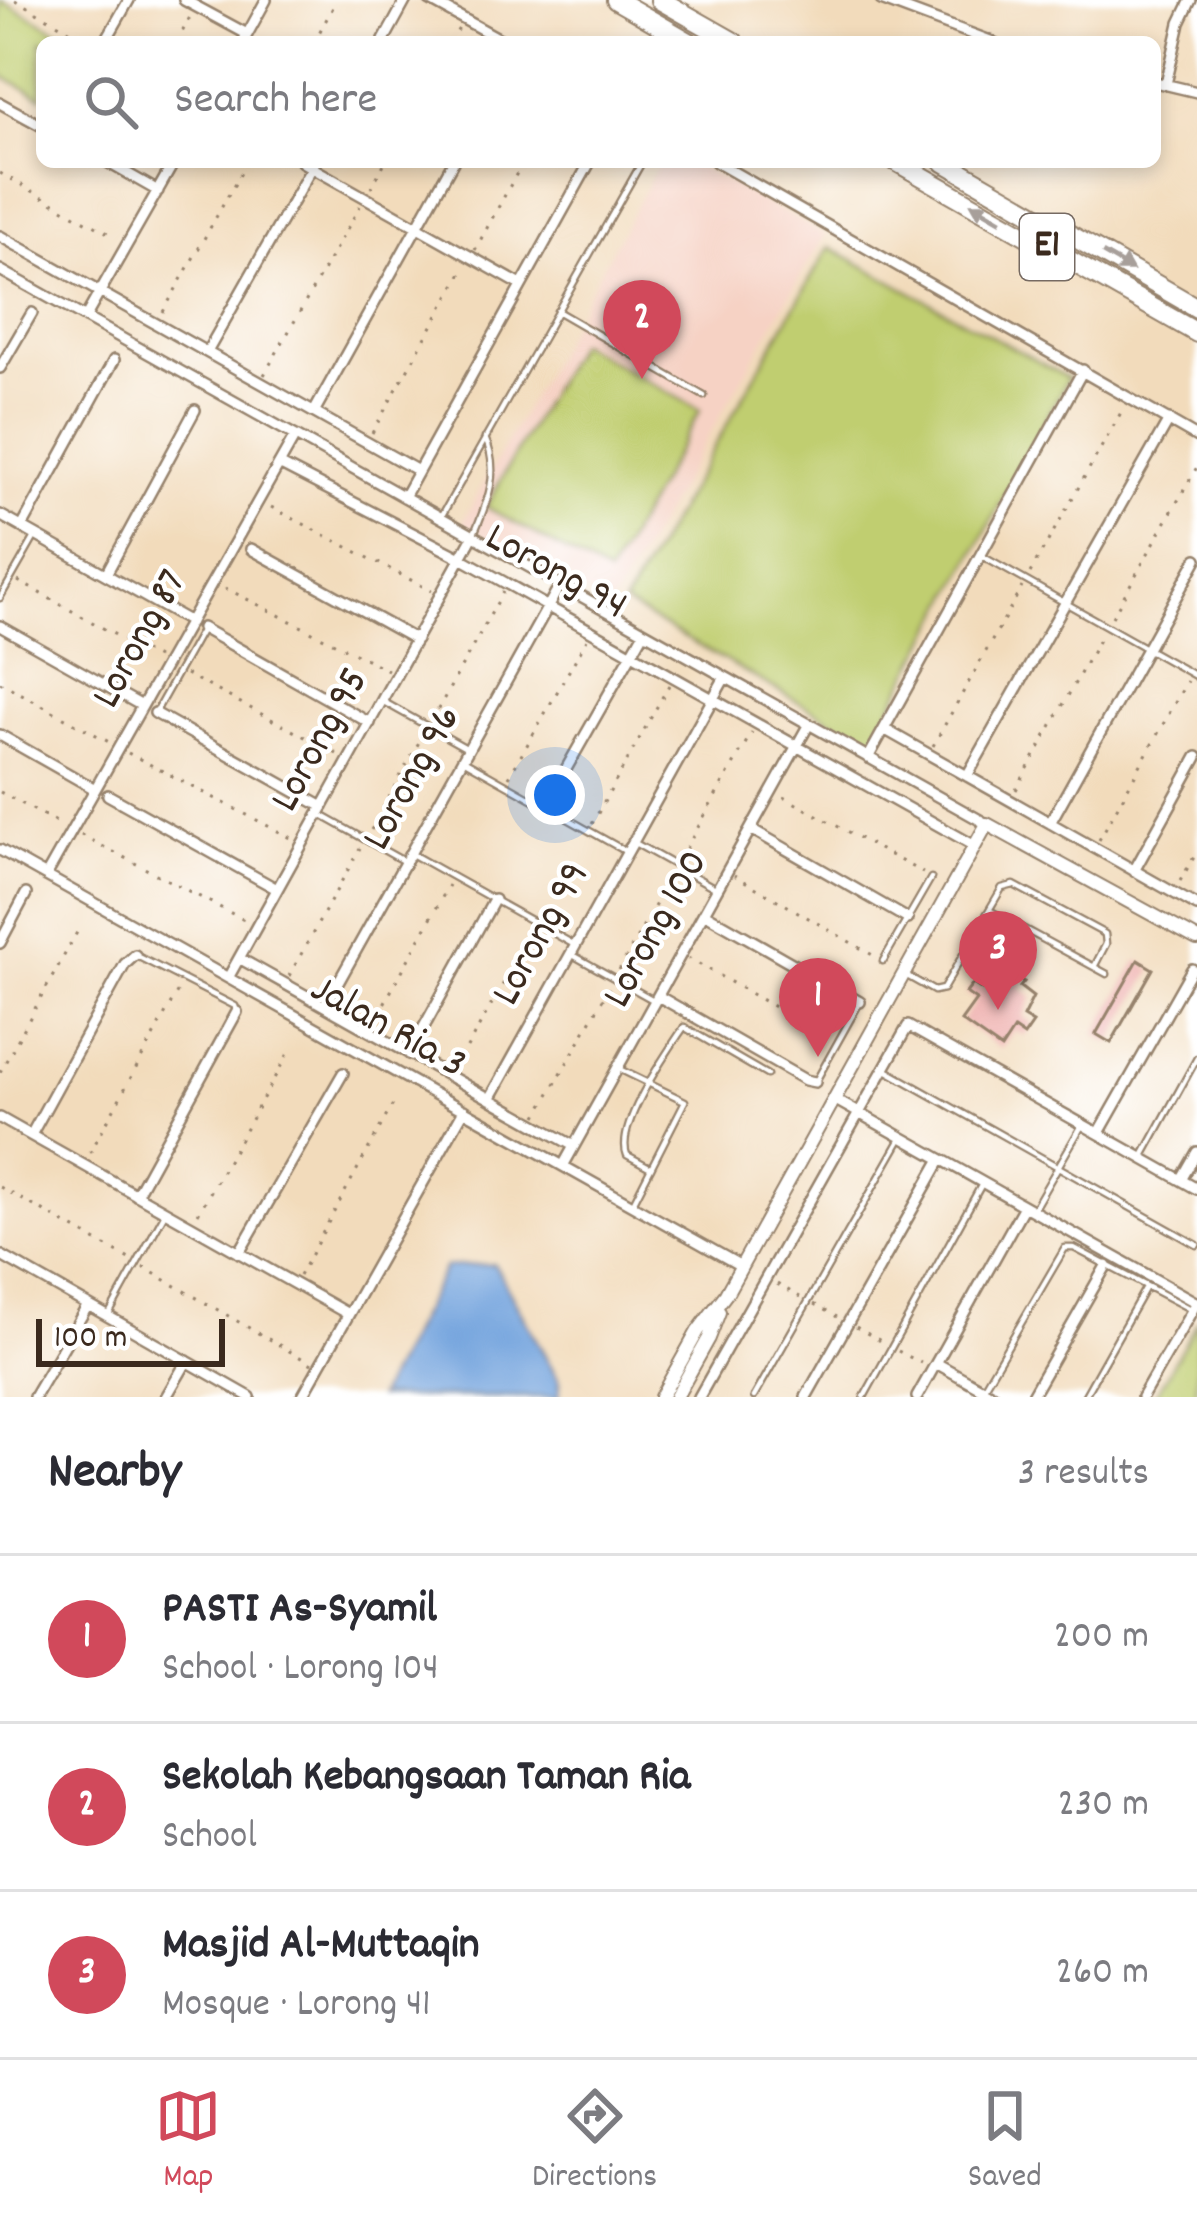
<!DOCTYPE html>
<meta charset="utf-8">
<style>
body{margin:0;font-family:Dekko,sans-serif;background:#f7f7f7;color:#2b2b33}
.scale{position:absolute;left:36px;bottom:30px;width:189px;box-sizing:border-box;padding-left:12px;border:6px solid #3b2a1e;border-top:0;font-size:33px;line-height:42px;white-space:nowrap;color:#3b2a1e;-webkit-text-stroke:9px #fff;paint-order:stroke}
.you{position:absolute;left:555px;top:795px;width:42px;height:42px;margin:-30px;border:9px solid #fff;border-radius:50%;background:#1a73e8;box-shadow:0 0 0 18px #1a73e833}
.badge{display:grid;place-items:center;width:78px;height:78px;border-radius:50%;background:#d1495b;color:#fff;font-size:39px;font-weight:700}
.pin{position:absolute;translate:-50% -99px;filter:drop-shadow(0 3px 6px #0008)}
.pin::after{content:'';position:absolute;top:63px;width:42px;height:36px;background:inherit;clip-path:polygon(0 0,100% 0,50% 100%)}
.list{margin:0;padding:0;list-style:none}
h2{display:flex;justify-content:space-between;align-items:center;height:156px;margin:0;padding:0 48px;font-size:51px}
h2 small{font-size:39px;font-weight:400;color:#7c7c81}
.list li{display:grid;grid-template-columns:78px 1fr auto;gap:36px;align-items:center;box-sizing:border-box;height:168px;padding:0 48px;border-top:3px solid #e1e1e2}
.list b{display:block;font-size:45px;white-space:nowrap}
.list p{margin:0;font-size:39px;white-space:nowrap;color:#7c7c81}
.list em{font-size:39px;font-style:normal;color:#7c7c81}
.icon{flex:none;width:66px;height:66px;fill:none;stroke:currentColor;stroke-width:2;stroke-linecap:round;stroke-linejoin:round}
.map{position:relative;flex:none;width:1197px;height:1397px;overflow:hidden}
.search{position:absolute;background:#fff;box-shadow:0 6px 18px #0003;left:36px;right:36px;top:36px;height:132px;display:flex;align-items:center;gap:30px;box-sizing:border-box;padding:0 42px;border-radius:18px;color:#7c7c81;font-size:45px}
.sheet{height:660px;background:#fff}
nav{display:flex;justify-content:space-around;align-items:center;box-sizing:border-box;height:168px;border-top:3px solid #e1e1e2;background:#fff;font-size:33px;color:#7c7c81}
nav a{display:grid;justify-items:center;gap:6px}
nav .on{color:#d1495b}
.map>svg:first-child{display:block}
</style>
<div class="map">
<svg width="1197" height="1397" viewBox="0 0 1197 1397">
<rect width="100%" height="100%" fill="#fff"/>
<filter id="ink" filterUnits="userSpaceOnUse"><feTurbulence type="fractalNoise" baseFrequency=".00833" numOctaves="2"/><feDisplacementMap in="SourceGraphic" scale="24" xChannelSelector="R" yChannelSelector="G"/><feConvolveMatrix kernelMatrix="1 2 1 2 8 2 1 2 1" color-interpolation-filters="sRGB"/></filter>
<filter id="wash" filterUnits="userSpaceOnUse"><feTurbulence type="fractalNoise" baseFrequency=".004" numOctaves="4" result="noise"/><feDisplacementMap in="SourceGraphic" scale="48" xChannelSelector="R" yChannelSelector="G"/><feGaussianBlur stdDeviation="2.7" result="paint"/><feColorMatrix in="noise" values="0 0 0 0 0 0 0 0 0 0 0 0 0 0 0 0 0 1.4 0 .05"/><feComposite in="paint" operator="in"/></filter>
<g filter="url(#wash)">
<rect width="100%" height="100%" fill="#f2dbbb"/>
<path fill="#f6d2c4" d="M660 162H690L825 235 610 607 462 523Z"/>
<path fill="#c0ce70" stroke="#7e7c47" stroke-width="3" d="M0 0 79 42H42V97L0 75Z
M829 247 1068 378 872 743 624 604Z
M577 342 700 410 608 575 486 507Z
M1197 1322V1397H1154Z"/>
<path fill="#72a3dd" stroke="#56667e" stroke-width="3" d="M494 1264 560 1382 559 1397H378L445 1267Z"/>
<g id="blocks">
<path fill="#eeadab" d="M1138 960 1153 969 1111 1043 1096 1034Z
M996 971 1010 981 1014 976 1024 982 1020 987 1033 997 1023 1017 1033 1023 1024 1036 1014 1029 1001 1049 961 1021 976 1000 966 993 973 984 982 990Z"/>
</g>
</g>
<g filter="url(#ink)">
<use href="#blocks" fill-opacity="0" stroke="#96826c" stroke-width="3"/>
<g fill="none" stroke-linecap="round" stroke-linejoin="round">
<defs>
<path id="service" d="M557 311 704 396
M441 517 642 162
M473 536C487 503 501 473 485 438
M980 555 1197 677
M0 598 36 535
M382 701 466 748
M155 713 202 629
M465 761 627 852
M321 815 405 862
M633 842 717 889
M410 853 573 944
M989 910 1002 888 1014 885 1105 934 1106 944 1094 967
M571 954 655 1001
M135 955 235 1006 237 1012
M883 961 931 878
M909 977 934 991 943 989 989 910 1107 974
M619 1069 685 1101 632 1205
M884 1069 1197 1245
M816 1081 860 1002
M1142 1158 1197 1058
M651 1168 627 1155C615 1126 667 1053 684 1027L767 1075
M1033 1210 1081 1127
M108 1316 166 1211
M754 1397 902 1137
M864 1397 983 1182
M978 1397 1065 1248H1074L1192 1310
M1084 1397 1146 1287"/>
<path id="minor" d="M184 0 247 34
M429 0 505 42
M881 0 993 42
M105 42 129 0
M243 42 266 0
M383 42 406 0
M1155 82 1197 92
M1166 84 1180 23 1191 0
M0 103 42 126
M107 162 158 191
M302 162 521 285
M716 162 1197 437
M0 236 418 471
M0 270 987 824
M85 318 174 162
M207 352 315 162
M0 368 32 313
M314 412 453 162
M279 464 461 558 975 846
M404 497 590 162
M0 515 190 622
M22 527 114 360
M251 549 416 640
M106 574 195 410
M0 626 142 706
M202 628 370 723
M155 713 323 807
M884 729 1197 906
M0 735 95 789
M868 758 1083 370
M967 776 1169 420
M108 795 277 889
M545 806 644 632
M1050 823 1197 559
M751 829 908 919
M0 850 741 1266
M1134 871 1197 757
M46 876 295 436
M704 913 860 1002
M0 943 26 894
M239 958 574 1146
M228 978 473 536
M658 996 805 1080 815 1082
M325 1006 560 585
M409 1054 494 900
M490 1099 725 677
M834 1099 1197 1303
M0 1118 348 1314
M1099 1133 1192 969
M31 1135 125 964 135 955
M563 1166 809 724
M1181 1180 1197 1152
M136 1195 237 1012
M239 1253 343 1073
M0 1255 250 1397
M936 1363 997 1397
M34 1397 88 1305
M166 1397 187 1361
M302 1397 464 1110
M699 1397 908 1026 1197 1189
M806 1397 941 1159
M917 1397 1024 1206
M1031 1397 1106 1266
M1142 1397 1197 1302"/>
<path id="tertiary" d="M661 1397 698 1331 726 1294 987 824 1197 939
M676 1397 709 1338 719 1312"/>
<path id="motorway" d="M616 0 689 42
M660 0 734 42
M897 162 1197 333
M944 162 1197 308"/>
</defs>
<use href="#service" stroke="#96826c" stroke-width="9"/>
<use href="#minor" stroke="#96826c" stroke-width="14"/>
<use href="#tertiary" stroke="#96826c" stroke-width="16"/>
<use href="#motorway" stroke="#96826c" stroke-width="22"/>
<path stroke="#96826c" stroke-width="3" stroke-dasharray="3 9" stroke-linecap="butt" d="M15 0 91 42
M177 42 190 17
M314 42 337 0
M451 42 459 28
M0 173 115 237
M371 188 385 162
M475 250 523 162
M163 312 247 162
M264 375 360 206
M372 433 464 269
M271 507 432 591
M1030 573 1123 409
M18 581 157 658
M225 588 388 670
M1112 617 1197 467
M186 674 337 754
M0 682 109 742
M432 720 503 592
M933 746 1022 587
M128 753 295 840
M509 777 587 639
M1016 790 1101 636
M0 792 62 825
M784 797 923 873
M592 824 669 685
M371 830 424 733
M81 835 248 922
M1099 840 1187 681
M680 859 752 732
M734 875 876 957
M1180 881 1197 852
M688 958 831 1039
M619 970 673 873
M289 976 360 848
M373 1024 449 885
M455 1069 533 931
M0 1072 81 925
M537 1116 612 983
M90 1153 180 987
M0 1187 129 1259
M198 1214 290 1050
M143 1267 312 1364
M299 1276 393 1104
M777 1284 800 1297
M814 1304 837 1317
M856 1327 884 1343
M898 1351 921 1363"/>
<use href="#service" stroke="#fff" stroke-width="4.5"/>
<use href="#minor" stroke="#fff" stroke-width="9"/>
<use href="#tertiary" stroke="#fff" stroke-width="12"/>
<use href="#motorway" stroke="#fff" stroke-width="18"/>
</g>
<defs><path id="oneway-solid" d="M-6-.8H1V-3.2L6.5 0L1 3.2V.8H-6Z" transform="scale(3)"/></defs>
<g fill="#a79f9a">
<use href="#oneway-solid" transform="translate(986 212) rotate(-150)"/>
<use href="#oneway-solid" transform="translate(1118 262) rotate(30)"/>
</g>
</g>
<g text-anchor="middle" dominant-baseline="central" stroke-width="9" stroke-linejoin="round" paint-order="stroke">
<rect fill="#fff" stroke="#766a62" stroke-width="3" x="1020" y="214" width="54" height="66" rx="9"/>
<g font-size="39" font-weight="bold" fill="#3b2a1e">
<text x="1047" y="247">E1</text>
</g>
<g font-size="42" fill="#3b2a1e" stroke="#fff">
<text transform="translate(555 574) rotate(29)">Lorong 94</text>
<text transform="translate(142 640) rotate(-61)">Lorong 87</text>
<text transform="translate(322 741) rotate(-61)">Lorong 95</text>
<text transform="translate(414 779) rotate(-61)">Lorong 96</text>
<text transform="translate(658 930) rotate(-61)">Lorong 100</text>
<text transform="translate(543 935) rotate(-61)">Lorong 99</text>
<text transform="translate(387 1029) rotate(29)">Jalan Ria 3</text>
</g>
</g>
</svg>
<div class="scale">100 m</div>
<div class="you"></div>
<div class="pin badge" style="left:818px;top:1057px">1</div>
<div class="pin badge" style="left:642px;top:379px">2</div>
<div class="pin badge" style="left:998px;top:1010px">3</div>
<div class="search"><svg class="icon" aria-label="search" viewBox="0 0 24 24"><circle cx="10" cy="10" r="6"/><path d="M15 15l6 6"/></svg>Search here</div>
</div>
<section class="sheet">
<h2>Nearby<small>3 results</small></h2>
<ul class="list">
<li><span class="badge">1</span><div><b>PASTI As-Syamil</b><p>School · Lorong 104</p></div><em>200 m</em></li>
<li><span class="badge">2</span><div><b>Sekolah Kebangsaan Taman Ria</b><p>School</p></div><em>230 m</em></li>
<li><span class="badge">3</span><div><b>Masjid Al-Muttaqin</b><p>Mosque · Lorong 41</p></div><em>260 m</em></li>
</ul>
</section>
<nav>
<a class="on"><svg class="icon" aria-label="map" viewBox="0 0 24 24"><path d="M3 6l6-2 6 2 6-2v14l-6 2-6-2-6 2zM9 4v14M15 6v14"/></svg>Map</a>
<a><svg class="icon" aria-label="directions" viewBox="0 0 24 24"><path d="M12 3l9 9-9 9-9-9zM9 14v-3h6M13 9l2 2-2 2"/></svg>Directions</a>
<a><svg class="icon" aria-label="saved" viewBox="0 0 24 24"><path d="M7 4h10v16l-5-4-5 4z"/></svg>Saved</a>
</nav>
